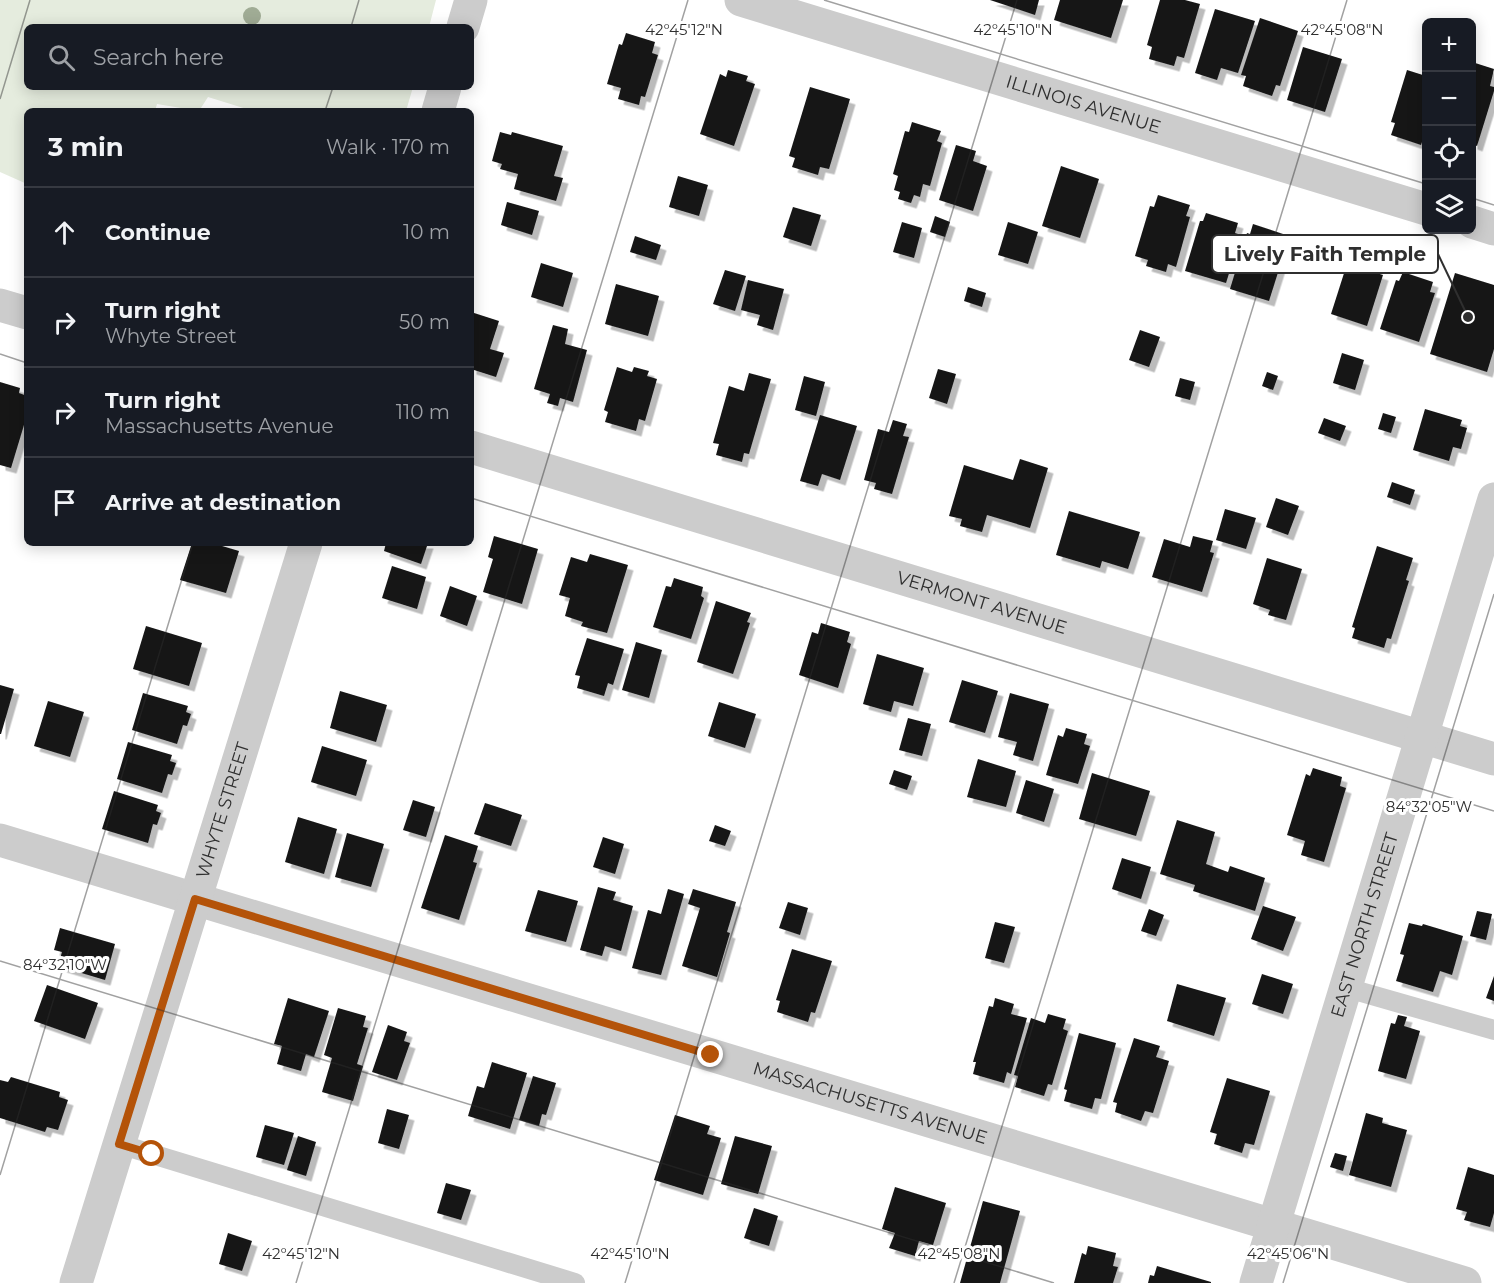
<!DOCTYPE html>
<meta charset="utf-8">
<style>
body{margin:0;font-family:Montserrat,sans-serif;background:#242831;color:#f1f3f6}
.controls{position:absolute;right:18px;top:18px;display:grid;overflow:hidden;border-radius:9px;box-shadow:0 3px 15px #0003}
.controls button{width:54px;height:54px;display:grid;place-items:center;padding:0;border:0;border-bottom:2px solid #363941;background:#171b24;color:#f1f3f6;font:30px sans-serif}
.stop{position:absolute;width:18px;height:18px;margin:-14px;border:4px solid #b45309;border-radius:50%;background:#fff}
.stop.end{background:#b45309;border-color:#fff;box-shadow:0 2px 6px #0008}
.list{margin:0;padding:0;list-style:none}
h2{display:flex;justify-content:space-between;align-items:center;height:78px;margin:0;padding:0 24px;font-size:26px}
h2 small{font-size:20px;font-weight:400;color:#9ea1a6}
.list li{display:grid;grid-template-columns:39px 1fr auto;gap:18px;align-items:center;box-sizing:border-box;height:90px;padding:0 24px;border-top:2px solid #363941}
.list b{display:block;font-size:22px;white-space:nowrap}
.list p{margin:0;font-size:20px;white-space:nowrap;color:#9ea1a6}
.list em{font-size:20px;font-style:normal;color:#9ea1a6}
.icon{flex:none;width:33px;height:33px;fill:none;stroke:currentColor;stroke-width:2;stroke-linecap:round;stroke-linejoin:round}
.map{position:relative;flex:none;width:1494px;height:1283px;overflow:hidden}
.search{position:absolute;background:#171b24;box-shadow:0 3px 15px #0003;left:24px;top:24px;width:450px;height:66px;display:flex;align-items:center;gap:15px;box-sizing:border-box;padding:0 21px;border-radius:9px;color:#9ea1a6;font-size:22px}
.panel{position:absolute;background:#171b24;box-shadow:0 3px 15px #0003;left:24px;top:108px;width:450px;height:438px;border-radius:9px}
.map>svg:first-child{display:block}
</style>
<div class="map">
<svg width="1494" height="1283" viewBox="0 0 1494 1283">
<defs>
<filter id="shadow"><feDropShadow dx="5.5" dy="5.5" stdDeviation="0" flood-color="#0004"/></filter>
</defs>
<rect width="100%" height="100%" fill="#fff"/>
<path fill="#e5ecde" d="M0 0H436L429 27H27V87H413L406 111H253L208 97 199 111 157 104 155 111H27V184L0 172Z"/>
<path fill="#161616" filter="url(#shadow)" d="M990 0H1039L1035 15Z
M1060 0H1123L1111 38 1054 20Z
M1160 0H1185L1200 4 1184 58 1177 56 1174 66 1149 59 1152 47 1147 45Z
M1215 9 1255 21 1238 73 1221 68 1217 80 1195 73Z
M1260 18 1298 31 1280 86 1276 85 1272 96 1243 86 1246 76 1241 75Z
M626 33 655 42 652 53 658 55 645 97 641 96 639 105 618 99 621 88 607 84 619 44 622 45Z
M1303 47 1342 59 1325 112 1287 100Z
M1472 62 1494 69 1490 86 1494 87V91L1477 146 1472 144Z
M728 70 748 76 746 81 755 84 734 146 700 134 720 74 726 77Z
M1407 70 1426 76V134L1425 133 1421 145 1391 135 1395 123 1391 122Z
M810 87 850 99 829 169 820 167 818 175 792 167 795 158 789 156Z
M912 122 941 131 937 141 942 143 930 186 923 184 920 197 914 195 911 203 898 199 900 192 894 190 898 176 893 174 905 131 909 132Z
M500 132 511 135 512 132 563 146 554 176 563 178 556 201 514 189 518 174 500 169 502 164 492 161Z
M956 145 976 151 973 161 987 166 973 211 939 200Z
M1061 166 1099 179 1080 238 1042 226Z
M678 176 708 185 699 216 669 207Z
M1158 195 1190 205 1186 216 1190 217 1176 267 1168 264 1166 272 1146 266 1148 260 1135 256 1150 206 1154 207Z
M507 202 539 211 532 235 501 225Z
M793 207 821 215 811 246 783 237Z
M1206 213 1238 223 1235 233 1241 235 1226 283 1185 271 1200 221H1203Z
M935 216 950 222 945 237 930 232Z
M902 222 922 228 914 258 893 252Z
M1008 222 1038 232 1028 264 998 255Z
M1253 224 1286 235 1283 243 1287 244 1269 301 1230 289 1247 233 1250 234Z
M635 236 661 245 656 260 630 252Z
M541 263 573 273 563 307 531 297Z
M1346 267 1360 271 1361 268 1383 275 1367 326 1331 314Z
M725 270 746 276 735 311 713 304Z
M1403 272 1433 282 1430 292 1435 293 1419 342 1380 329 1396 280 1399 281Z
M1455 273 1494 285V349L1487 372 1430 354Z
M748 280 784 289 773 330 757 325 760 315 741 310Z
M616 284 659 296 648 336 605 324Z
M968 287 986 293 982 307 964 301Z
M471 312 499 321 490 349 504 353 496 377 471 369Z
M553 325 568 329 565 344 587 350 573 402 560 398 558 406 547 403 550 394 534 389Z
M1140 330 1160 337 1149 367 1129 360Z
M1342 353 1364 360 1355 390 1333 383Z
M617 367 632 372 634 367 649 371 647 376 657 379 645 421 639 419 636 431 605 422 608 412 604 410Z
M938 369 956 374 947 404 929 398Z
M1267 372 1278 376 1273 390 1262 386Z
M749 373 771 379 749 454 744 453 742 462 716 455 719 444 713 443 729 386 744 391Z
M804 376 825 382 816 416 795 410Z
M1180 378 1195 382 1190 400 1175 396Z
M0 382 20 388 19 393 27 396V415L11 468 0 465Z
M1425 409 1462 420 1460 426 1467 428 1461 449 1453 447 1449 461 1413 450Z
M1383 413 1396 417 1391 433 1378 429Z
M820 415 857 426 840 480 822 474 818 486 800 481Z
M1324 418 1346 426 1340 441 1318 433Z
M893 420 907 424 903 436 909 437 892 494 874 489 876 483 864 480 878 429 889 432Z
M1020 459 1048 468 1030 528 987 515 982 532 960 526 962 519 949 516 964 465 1013 480Z
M1392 482 1415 490 1410 505 1387 497Z
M1276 498 1299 506 1288 535 1266 527Z
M1225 509 1256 518 1246 549 1216 540Z
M1069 511 1140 532 1128 569 1102 561 1100 568 1056 555Z
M494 536 538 549 522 604 483 592 493 559 488 557Z
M1193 536 1213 541 1210 552 1214 553 1202 592 1152 577 1164 539 1190 547Z
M192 543H212L239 551 226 593 180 580Z
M386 543H428L421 564 384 551Z
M1377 546 1413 558 1406 580 1409 581 1391 639 1387 638 1384 648 1352 638 1355 628 1352 627Z
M590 554 628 565 607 633 581 626 583 622 565 616 570 598 559 595 571 557 587 562Z
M1267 558 1302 569 1286 620 1268 615 1270 610 1253 604Z
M392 566 426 577 417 609 382 598Z
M674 578 703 587 701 596 704 598 691 639 653 627 666 586 671 587Z
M450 586 477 596 467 626 440 616Z
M716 601 751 613 747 622 750 623 733 674 697 662Z
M821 623 850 632 847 642 851 644 838 688 799 675 812 632 818 634Z
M146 626 202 643 189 686 133 669Z
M587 638 624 649 613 685 608 683 604 696 577 688 580 676 575 675Z
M636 642 662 650 649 698 622 690Z
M877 654 924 668 913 706 894 701 891 712 863 704Z
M962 680 998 691 985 733 949 722Z
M0 685 14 689 1 734H0Z
M340 691 387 705 376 742 330 728Z
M143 693 188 706 186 712 191 714 187 726 183 725 177 744 132 730Z
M1010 693 1049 704 1033 761 1013 755 1017 742 998 737Z
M48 701 84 712 70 757 34 746Z
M719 702 756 714 745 748 708 736Z
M908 718 931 724 922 756 899 750Z
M1066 728 1087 734 1084 744 1090 746 1078 784 1046 775 1058 735 1063 737Z
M128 742 172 755 170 761 176 763 172 775 168 774 162 793 117 779Z
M322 746 367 760 356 796 311 782Z
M978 759 1016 771 1006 807 967 797Z
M1313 768 1342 777 1340 786 1346 788 1324 862 1301 855 1305 841 1287 835 1306 774 1310 776Z
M894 770 912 776 907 790 889 784Z
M1092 773 1150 791 1136 836 1079 819Z
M1026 780 1054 789 1044 822 1016 813Z
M114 791 158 805 156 811 161 813 157 825 153 824 148 843 102 829Z
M413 800 435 807 426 837 403 830Z
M485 803 522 815 511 846 474 834Z
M298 817 337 829 324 874 285 862Z
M1177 820 1215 832 1206 864 1228 872 1230 866 1265 878 1255 911 1193 891 1195 885 1160 874Z
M715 825 731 831 725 846 709 841Z
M347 833 384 844 371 887 335 877Z
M445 835 478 846 473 862 477 863 459 920 421 908Z
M603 837 624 844 615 874 593 867Z
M1122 858 1151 867 1141 899 1112 889Z
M598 887 616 892 613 900 633 906 621 951 605 946 602 956 580 950Z
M668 889 684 894 661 975 632 968 648 910 661 914Z
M693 889 736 902 727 932 730 933 717 977 682 966 700 908 688 904Z
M538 890 578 901 566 942 525 931Z
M788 902 808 908 800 935 779 928Z
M1263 906 1296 917 1283 951 1251 939Z
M1149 909 1164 915 1156 936 1141 931Z
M1477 911 1492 914 1486 940 1470 936Z
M995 922 1015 927 1004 963 985 958Z
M1409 923 1422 926 1423 924 1463 936 1452 975 1440 971 1433 992 1396 981 1404 955 1400 954Z
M60 928 115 944 105 980 58 966 62 952 54 950Z
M792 949 832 961 815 1013 811 1012 808 1022 777 1012 780 1001 776 1000Z
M1262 974 1293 984 1283 1014 1252 1004Z
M1494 976V1001L1486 998Z
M1177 984 1226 998 1214 1036 1167 1021Z
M47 985 98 1003 85 1039 34 1021Z
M288 998 329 1011 314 1057 306 1054 301 1071 277 1064 282 1046 274 1044Z
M995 998 1014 1004 1011 1014 1027 1018 1011 1074 1007 1072 1004 1083 973 1074 976 1062H973L989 1006 993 1007Z
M338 1008 366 1016 363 1027 368 1028 357 1064 363 1066 353 1101 322 1092 332 1058 324 1055Z
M1048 1014 1066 1019 1063 1029 1068 1031 1052 1085 1048 1084 1044 1096 1015 1087 1018 1076 1014 1075 1031 1018 1045 1023Z
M1398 1015 1407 1017 1404 1026 1420 1031 1406 1079 1378 1071 1391 1023 1395 1024Z
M388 1025 407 1032 404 1041 410 1043 397 1080 372 1072Z
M1079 1033 1116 1043 1101 1099 1095 1098 1092 1109 1064 1101 1067 1090 1064 1089Z
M1134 1038 1160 1046 1156 1057 1169 1061 1153 1113 1145 1111 1141 1121 1115 1112 1117 1103 1113 1102Z
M492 1062 527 1073 510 1129 468 1116 477 1086 484 1088Z
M533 1076 556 1083 546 1115 542 1114 539 1126 519 1120Z
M11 1077 60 1092 59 1097 68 1100 58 1130 47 1127 45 1132 0 1118V1080L8 1082Z
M1227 1078 1270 1091 1254 1145 1245 1143 1242 1153 1214 1144 1217 1134 1210 1132Z
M387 1109 409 1115 399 1149 378 1143Z
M1366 1113 1383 1118 1382 1123 1407 1130 1391 1187 1349 1175Z
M675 1115 710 1126 707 1134 721 1138 703 1195 654 1180Z
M265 1125 294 1133 284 1165 256 1157Z
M298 1136 316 1142 306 1176 287 1170Z
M735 1136 772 1146 758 1194 721 1184Z
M1335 1153 1347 1156 1343 1171 1330 1167Z
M1468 1167 1494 1175V1213L1490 1227 1464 1220 1467 1212 1456 1209Z
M446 1183 471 1190 461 1220 437 1213Z
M895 1187 946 1203 933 1245 919 1241 915 1256 889 1248 895 1233 882 1229Z
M983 1201 1020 1211 1000 1283H960Z
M754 1208 778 1216 769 1246 744 1238Z
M228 1233 252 1241 242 1271 219 1264Z
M1088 1246 1116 1253 1113 1266 1118 1267 1113 1283H1074L1082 1253 1086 1255Z
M1157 1266 1211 1282V1283H1148L1150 1275 1154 1276Z"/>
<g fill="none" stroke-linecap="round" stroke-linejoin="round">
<path stroke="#ccc" stroke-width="20" d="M1347 988 1494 1030
M119 1144 575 1283"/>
<g stroke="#ccc" stroke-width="33">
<path id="s1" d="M741 0 1426 209"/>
<path d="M463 27 471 0"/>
<path d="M438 111 445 87"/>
<path d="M1472 222 1494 229"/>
<path d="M0 305 27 313"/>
<path id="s2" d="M471 447 1494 759"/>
<path id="s3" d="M0 840 1465 1283"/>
<path id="s4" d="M76 1283 306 543"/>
<path id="s5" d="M1256 1283 1494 499"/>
</g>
</g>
<circle fill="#a0ac95" cx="252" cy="16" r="9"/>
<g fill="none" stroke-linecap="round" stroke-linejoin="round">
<path stroke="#b45309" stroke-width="8" d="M152 1154 119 1144 195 899 711 1055"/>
</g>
<path fill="none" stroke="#2f2f2f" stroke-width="1.5" stroke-opacity="0.45" d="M824 0 1426 184M351 27 359 0M0 99 30 0M325 111 333 87M1472 198 1494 205M0 354 27 363M471 498 1494 811M0 961 1054 1283M0 1175 193 543M296 1283 688 0M625 1283 1017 0M954 1283 1347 0M1283 1283 1494 594"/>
<g text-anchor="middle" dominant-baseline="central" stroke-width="6" stroke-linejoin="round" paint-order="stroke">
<g font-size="18" fill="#2f2f2f" stroke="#fff">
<text stroke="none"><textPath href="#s1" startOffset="358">ILLINOIS AVENUE</textPath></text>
<text stroke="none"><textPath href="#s2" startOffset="534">VERMONT AVENUE</textPath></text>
<text stroke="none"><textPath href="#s4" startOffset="495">WHYTE STREET</textPath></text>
<text stroke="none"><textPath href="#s5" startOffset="374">EAST NORTH STREET</textPath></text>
<text stroke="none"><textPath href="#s3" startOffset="909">MASSACHUSETTS AVENUE</textPath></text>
</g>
</g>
<g font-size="15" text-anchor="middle" fill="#2f2f2f" stroke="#fff" stroke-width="6" stroke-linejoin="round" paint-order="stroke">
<text x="684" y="35">42°45'12"N</text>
<text x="1013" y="35">42°45'10"N</text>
<text x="1342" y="35">42°45'08"N</text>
<text x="1429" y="812">84°32'05"W</text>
<text x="65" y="970">84°32'10"W</text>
<text x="301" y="1259">42°45'12"N</text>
<text x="630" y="1259">42°45'10"N</text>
<text x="959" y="1259">42°45'08"N</text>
<text x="1288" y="1259">42°45'06"N</text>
</g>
<path fill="none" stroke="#2f2f2f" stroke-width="2" d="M1468 317L1438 254"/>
<circle fill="#2f2f2f" stroke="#fff" stroke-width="2" cx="1468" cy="317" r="6"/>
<rect fill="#fff" stroke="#2f2f2f" stroke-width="2" x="1212" y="235" width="226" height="38" rx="6"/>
<g font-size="20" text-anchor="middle" font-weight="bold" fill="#2f2f2f">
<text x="1325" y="261">Lively Faith Temple</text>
</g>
</svg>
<div class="controls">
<button>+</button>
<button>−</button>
<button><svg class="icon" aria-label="locate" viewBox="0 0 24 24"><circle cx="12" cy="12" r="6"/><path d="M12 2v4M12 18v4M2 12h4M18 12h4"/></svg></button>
<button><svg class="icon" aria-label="layers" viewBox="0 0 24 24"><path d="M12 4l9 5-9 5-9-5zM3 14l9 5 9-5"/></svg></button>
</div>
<div class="stop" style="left:152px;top:1154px"></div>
<div class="stop end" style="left:711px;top:1055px"></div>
<div class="search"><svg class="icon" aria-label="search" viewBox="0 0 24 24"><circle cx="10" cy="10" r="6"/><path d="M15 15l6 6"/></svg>Search here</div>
<section class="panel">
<h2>3 min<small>Walk · 170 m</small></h2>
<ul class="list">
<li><svg class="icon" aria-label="ahead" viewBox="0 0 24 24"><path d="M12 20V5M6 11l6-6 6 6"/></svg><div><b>Continue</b></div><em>10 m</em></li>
<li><svg class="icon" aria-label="right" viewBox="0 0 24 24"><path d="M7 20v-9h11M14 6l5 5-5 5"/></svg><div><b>Turn right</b><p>Whyte Street</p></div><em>50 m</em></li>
<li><svg class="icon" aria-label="right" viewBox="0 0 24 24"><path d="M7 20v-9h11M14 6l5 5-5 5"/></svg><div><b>Turn right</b><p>Massachusetts Avenue</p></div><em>110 m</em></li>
<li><svg class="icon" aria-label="arrive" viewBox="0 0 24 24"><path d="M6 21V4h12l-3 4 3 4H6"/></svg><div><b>Arrive at destination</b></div></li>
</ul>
</section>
</div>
